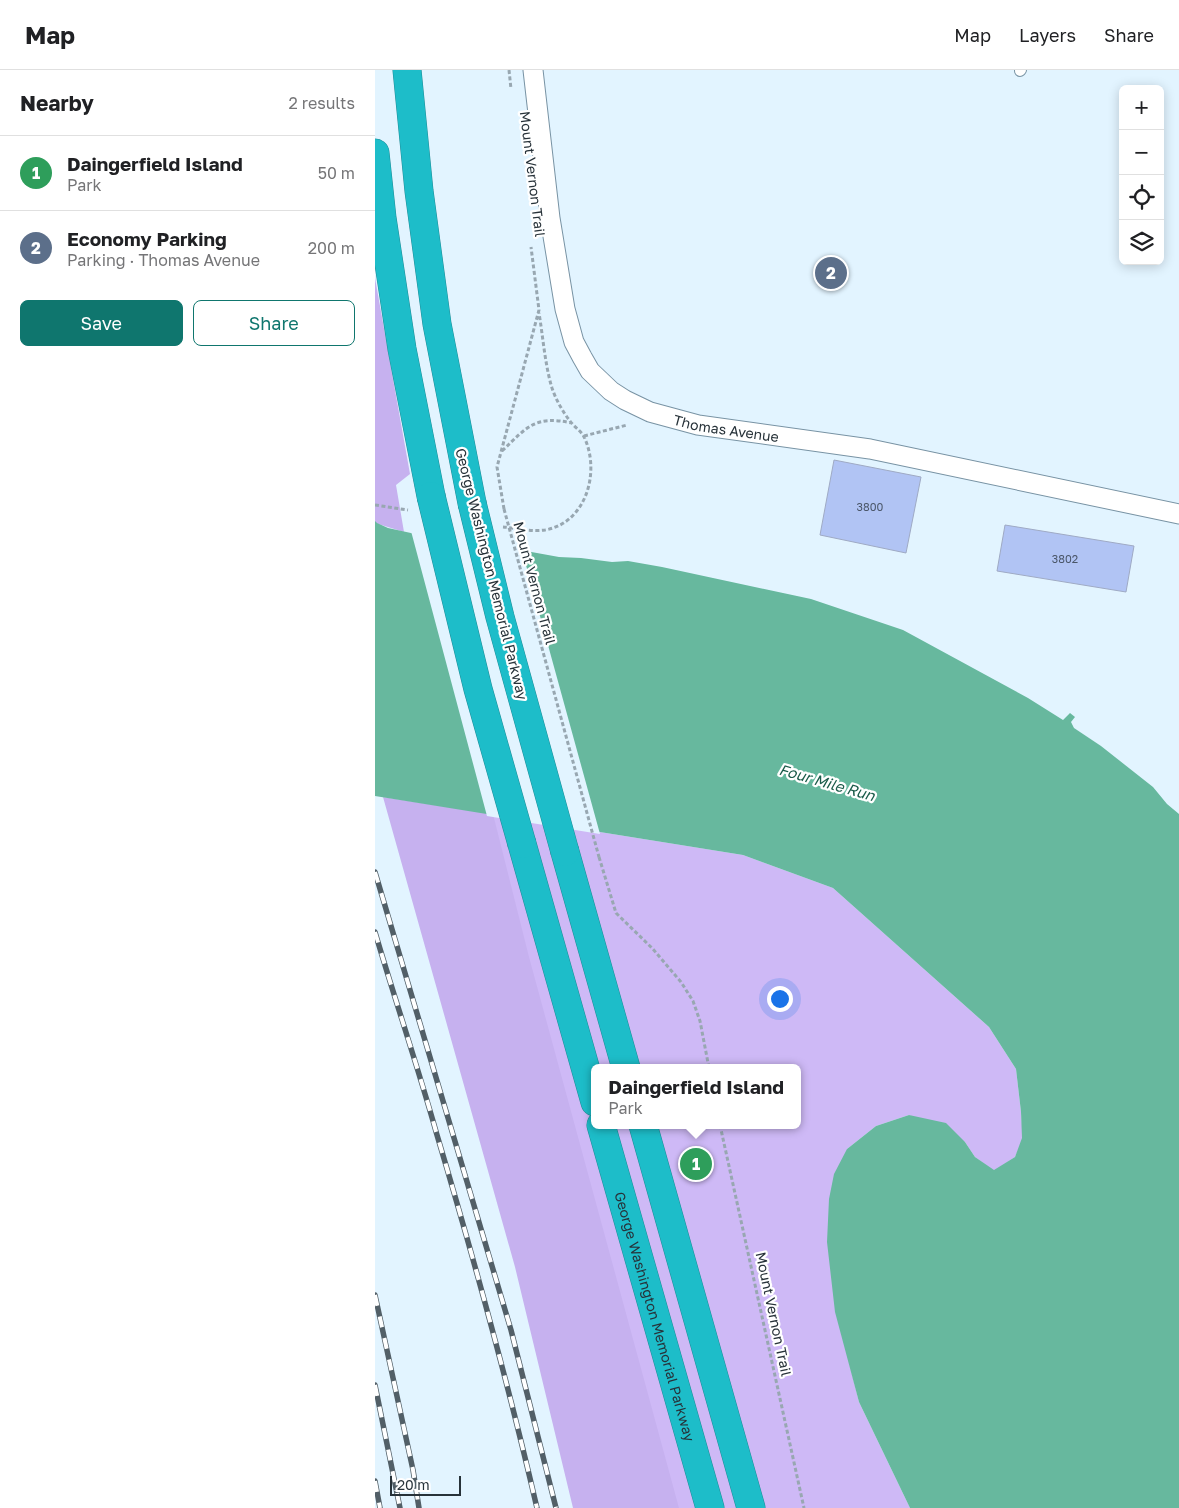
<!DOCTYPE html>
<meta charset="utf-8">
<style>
body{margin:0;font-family:"Golos Text",sans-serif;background:#f6f6f6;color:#202124}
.controls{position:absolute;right:15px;top:15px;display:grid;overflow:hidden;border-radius:8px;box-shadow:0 2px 12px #0003}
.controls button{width:45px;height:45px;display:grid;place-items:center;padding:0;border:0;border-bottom:1px solid #e0e0e0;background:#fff;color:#202124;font:25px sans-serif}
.scale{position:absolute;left:15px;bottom:12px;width:71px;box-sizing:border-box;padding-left:5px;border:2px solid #273239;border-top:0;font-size:14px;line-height:18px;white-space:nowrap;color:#273239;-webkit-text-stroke:4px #fff;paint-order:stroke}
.you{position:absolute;left:404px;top:928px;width:18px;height:18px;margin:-12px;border:4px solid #fff;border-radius:50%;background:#1a73e8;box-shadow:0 0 0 8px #1a73e833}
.badge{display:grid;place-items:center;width:32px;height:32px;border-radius:50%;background:#0f766e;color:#fff;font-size:16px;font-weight:700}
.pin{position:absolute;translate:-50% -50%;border:2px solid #fff;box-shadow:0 1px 5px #0006}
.popup{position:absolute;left:216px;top:994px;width:210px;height:65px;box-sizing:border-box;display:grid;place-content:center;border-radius:8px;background:#fff;filter:drop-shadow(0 1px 4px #0005);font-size:16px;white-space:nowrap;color:#757577}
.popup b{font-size:19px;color:#202124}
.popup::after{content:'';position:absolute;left:50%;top:100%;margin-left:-10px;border:10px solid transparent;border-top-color:#fff}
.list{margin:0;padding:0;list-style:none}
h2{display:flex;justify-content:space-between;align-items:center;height:65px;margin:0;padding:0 20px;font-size:21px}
h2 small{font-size:16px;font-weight:400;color:#757577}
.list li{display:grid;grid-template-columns:32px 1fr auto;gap:15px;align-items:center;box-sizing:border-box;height:75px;padding:0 20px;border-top:1px solid #e0e0e0}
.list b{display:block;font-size:19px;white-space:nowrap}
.list p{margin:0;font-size:16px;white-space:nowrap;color:#757577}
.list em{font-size:16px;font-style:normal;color:#757577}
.actions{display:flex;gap:10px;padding:15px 20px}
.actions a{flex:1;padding:11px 0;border:1px solid #0f766e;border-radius:8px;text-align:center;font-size:18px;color:#0f766e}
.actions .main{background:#0f766e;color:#fff}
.icon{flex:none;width:28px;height:28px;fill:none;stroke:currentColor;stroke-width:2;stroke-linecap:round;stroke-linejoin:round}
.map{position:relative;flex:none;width:804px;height:1438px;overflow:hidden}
header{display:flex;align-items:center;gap:30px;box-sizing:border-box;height:70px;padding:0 25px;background:#fff;border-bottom:1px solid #e0e0e0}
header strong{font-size:24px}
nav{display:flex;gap:28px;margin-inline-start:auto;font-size:18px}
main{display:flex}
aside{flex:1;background:#fff}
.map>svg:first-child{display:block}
</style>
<header>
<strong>Map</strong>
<nav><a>Map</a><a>Layers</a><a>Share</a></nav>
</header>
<main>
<aside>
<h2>Nearby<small>2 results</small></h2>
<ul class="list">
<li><span class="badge" style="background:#2e9e5b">1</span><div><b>Daingerfield Island</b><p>Park</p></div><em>50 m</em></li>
<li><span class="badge" style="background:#5c6f8a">2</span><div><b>Economy Parking</b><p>Parking · Thomas Avenue</p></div><em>200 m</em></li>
</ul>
<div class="actions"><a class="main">Save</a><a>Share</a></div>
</aside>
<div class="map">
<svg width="804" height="1438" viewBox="0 0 804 1438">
<rect width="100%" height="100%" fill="#e2f4ff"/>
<path fill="#ceb9f6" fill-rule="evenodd" d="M88 740 368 785 458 818 614 957 641 999 646 1042 648 1068 640 1087 619 1101 600 1087 590 1072 534 1045 501 1056 472 1079 474 1292 484 1332 535 1438H265ZM220 998H422V1055H220Z"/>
<path fill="#c6b1ef" d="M0 208 35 404 21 415 29 462 0 453Z
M8 727 118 744 154 887 304 1438H198L140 1197Z"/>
<path fill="#67b89e" d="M0 451 2 453 13 458 45 465 96 471 184 487 206 488 237 492 253 491 287 497 436 529 528 560 653 628 688 650 695 643 700 647 696 652 699 658 726 676 778 717 792 734 804 744V1438H535L484 1332 460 1242 452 1172 454 1129 459 1104 472 1079 501 1056 534 1045 571 1053 590 1072 600 1087 619 1100 640 1087 647 1068 646 1042 641 999 614 957 458 818 368 785 0 726Z"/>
<path fill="#e2f4ff" d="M36 461 45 462H75L97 468 146 477 225 764 112 746Z"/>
<path fill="#b1c4f4" stroke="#9faac4" d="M459 390 546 407 531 483 445 465Z
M630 455 759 476 751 522 622 501Z"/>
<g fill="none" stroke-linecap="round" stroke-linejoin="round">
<defs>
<path id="lane" d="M645 1 646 0"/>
<g id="street">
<path id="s1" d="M158 0 175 148 190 239 199 272 207 287 215 301 236 321 250 330 275 342 323 355 495 379 804 444"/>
</g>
<g id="highway">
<path d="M32 0 44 121 62 254 97 433"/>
<path d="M0 83 7 148 27 279 56 426"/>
<path d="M147 774 220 1032"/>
<path d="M190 782 251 998"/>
<path id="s2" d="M226 1055 335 1438"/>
<path d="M268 1055 376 1438"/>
</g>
</defs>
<use href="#lane" stroke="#7893a4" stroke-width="12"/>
<use href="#street" stroke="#7893a4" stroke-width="21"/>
<use href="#highway" stroke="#208c97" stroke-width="29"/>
<path stroke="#98a7b1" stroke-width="3" stroke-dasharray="4 2.5" stroke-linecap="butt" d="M134 0 136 19
M209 366 252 355
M127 381C152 357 160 345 197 353
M0 435 33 440
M129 439 122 397 164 240 156 177
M128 457C141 458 157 462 170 460 211 453 225 403 210 369 207 361 200 358 195 351 188 342 181 330 177 318 170 295 168 267 164 243
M224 787 241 843 277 878 306 912 318 931 325 951 334 998
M345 1055 429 1438"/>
<use href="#lane" stroke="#fff" stroke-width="10"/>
<use href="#street" stroke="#fff" stroke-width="19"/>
<use href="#highway" stroke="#1dbdc9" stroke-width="28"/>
<defs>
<path id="rail" d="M0 802 136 1260 181 1438
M0 862C20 930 43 997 62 1065 99 1189 133 1313 162 1438
M0 1225 38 1400 44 1438
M0 1315 25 1438
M0 1411 5 1438"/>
</defs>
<use href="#rail" stroke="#525f67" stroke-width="5.5"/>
<use href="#rail" stroke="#fff" stroke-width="4" stroke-dasharray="11" stroke-linecap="butt"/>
<defs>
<path id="highway-bridge" d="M56 426 103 619 147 774
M97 433 125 547 190 782"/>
</defs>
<use href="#highway-bridge" stroke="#208c97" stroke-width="29" stroke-linecap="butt"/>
<path stroke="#98a7b1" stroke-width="3" stroke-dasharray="4 2.5" stroke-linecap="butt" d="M129 439 224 787"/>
<use href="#highway-bridge" stroke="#1dbdc9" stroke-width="28"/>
</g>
<g text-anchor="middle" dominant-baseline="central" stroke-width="4.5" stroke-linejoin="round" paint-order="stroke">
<g font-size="11" fill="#4a5668">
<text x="495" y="436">3800</text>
<text x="690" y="488">3802</text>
</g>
<g font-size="14" fill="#273239" stroke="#fff">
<text transform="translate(158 104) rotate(83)">Mount Vernon Trail</text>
<text stroke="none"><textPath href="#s1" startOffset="460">Thomas Avenue</textPath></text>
<text transform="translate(117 504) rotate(76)">George Washington Memorial Parkway</text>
<text transform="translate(160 513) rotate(75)">Mount Vernon Trail</text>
<text transform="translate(399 1244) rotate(78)">Mount Vernon Trail</text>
<text stroke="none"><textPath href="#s2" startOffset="199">George Washington Memorial Parkway</textPath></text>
</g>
<g font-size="15" font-style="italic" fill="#1b5c4a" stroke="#fff">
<text transform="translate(452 712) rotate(16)">Four Mile Run</text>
</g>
</g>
</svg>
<div class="controls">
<button>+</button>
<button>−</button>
<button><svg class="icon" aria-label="locate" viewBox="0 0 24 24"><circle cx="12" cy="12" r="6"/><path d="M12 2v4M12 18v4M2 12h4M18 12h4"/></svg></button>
<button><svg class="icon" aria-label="layers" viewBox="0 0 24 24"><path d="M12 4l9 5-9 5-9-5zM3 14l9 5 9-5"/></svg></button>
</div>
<div class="scale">20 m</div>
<div class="you"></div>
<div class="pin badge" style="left:321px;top:1094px;background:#2e9e5b">1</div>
<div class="popup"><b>Daingerfield Island</b>Park</div>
<div class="pin badge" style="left:456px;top:203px;background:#5c6f8a">2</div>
</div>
</main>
